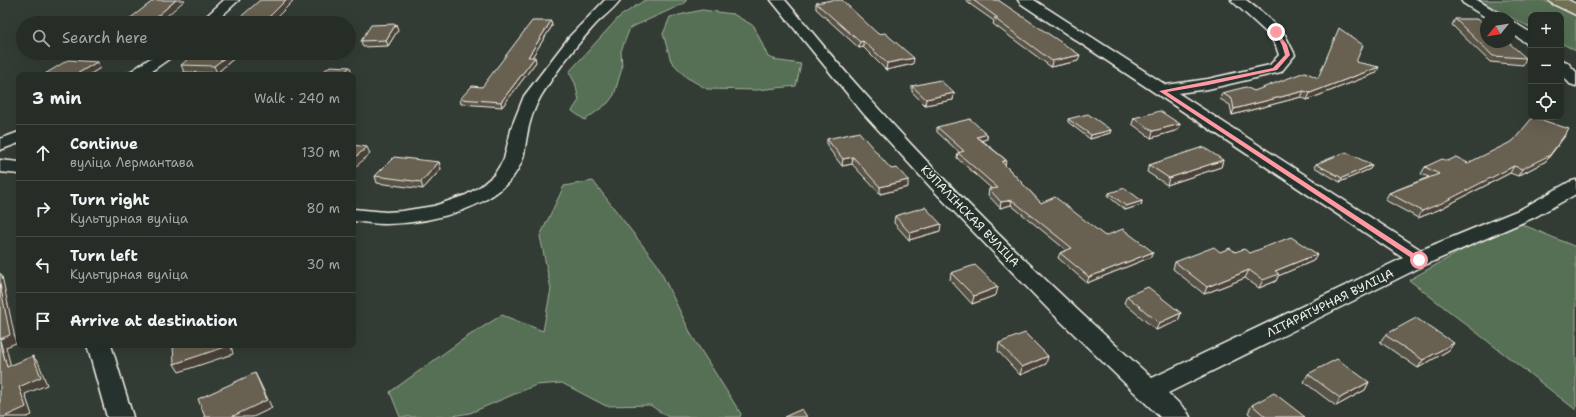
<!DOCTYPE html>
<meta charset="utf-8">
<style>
body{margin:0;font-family:"Shantell Sans",sans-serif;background:#323933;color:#f1f3f6}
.controls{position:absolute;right:12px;top:12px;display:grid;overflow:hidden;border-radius:8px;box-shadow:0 4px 16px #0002}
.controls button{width:36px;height:36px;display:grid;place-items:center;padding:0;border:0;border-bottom:1px solid #424944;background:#262d27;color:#f1f3f6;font:20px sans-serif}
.compass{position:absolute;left:1480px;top:12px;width:36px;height:36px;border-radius:50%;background:#262d27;box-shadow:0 4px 16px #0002;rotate:240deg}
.stop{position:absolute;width:12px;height:12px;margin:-9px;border:3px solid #ff9aa2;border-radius:50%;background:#fff}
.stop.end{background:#ff9aa2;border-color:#fff;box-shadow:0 1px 4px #0008}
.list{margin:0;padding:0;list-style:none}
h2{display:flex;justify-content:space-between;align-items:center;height:52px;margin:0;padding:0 16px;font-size:17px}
h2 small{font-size:13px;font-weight:400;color:#a4a8a7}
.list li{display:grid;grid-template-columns:26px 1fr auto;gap:12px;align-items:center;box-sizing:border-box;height:56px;padding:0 16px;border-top:1px solid #424944}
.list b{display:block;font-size:15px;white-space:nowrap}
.list p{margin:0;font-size:13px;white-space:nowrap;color:#a4a8a7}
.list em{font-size:13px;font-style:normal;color:#a4a8a7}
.icon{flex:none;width:22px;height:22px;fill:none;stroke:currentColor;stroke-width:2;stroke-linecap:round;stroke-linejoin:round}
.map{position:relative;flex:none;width:1576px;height:417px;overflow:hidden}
.search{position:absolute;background:#262d27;box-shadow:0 4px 16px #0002;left:16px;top:16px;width:340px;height:44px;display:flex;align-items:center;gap:10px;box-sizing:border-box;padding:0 14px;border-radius:22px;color:#a4a8a7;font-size:15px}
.panel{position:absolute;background:#262d27;box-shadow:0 4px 16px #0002;left:16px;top:72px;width:340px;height:276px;border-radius:8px}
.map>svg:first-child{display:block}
</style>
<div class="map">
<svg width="1576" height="417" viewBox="0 0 1576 417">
<rect width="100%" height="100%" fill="#333c34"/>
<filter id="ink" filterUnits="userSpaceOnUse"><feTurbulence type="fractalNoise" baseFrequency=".025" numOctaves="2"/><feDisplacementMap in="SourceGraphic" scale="8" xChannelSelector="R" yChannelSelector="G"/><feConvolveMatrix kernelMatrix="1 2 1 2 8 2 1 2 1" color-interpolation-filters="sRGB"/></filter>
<g filter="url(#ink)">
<path fill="#566f55" stroke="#a5b09e" d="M645 0H687L683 4 630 28 621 51 622 68 614 95 608 103 585 120 572 111 579 100 575 83 569 72 619 17Z
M1479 0H1543L1576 16V51L1561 43V15H1531V28Z
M702 10 733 14 754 26 768 57 780 61 801 64 796 86 757 90 707 89 686 77 671 61 663 34 670 17Z
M593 181 657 264 692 336 741 414 740 417H668L650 405 606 406 562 383 536 385 470 413 447 417H400L390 392 465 338 502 315 543 331 551 289 540 236 564 186Z
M1514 221 1576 247V410L1409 280Z"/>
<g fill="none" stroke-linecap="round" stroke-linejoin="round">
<defs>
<path id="minor" d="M224 0H239L214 23H199Z
M605 0H620C613 10 602 17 594 26 575 47 556 71 541 96 534 108 529 123 527 136 525 145 525 155 521 163 502 208 430 223 386 224 375 224 364 222 353 221V209L386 212 402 211 434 206 466 195 481 186 494 175 504 159 512 126 524 96 570 36Z
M771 0H785C815 35 844 72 876 106 962 202 1056 292 1152 378L1403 258 1020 3 1018 0H1034L1166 85 1208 79 1270 65 1279 55 1276 46 1268 34 1231 0H1246L1265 15 1285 35 1295 55 1281 72 1208 89 1178 93 1421 250 1521 209 1569 182 1576 180V194L1535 217 1427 264 1168 393 1186 410 1190 417H1160L1050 311 936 193 863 113Z
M1461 0H1477L1502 15 1504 18H1487L1463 3Z
M1510 22 1515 23 1531 33V44L1526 43 1510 32Z
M158 53H176L173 56 146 75H128L130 72Z
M1561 60 1567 62 1576 72V86L1570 84 1561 74Z
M19 132V143L0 150V139Z
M0 160 19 162V174L0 172Z
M87 345H111L133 417H107Z"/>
<path id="major" d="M1549 0H1568L1576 4V15L1551 3Z"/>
</defs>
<use href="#minor" stroke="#f4f1e8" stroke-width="3"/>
<use href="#major" stroke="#f4f1e8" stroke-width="3"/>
<use href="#minor" fill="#26332d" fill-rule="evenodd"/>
<use href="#major" fill="#706f52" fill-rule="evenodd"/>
</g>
<path fill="#595346" stroke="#f4f1e8" d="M967 0H998L1078 61 1051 67 993 24 994 21 967 2Z
M816 3 878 34 913 64 886 70 863 47 859 48 816 9Z
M1455 19 1526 58 1523 65 1490 62 1452 25Z
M551 21 552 26 532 57 536 62 502 107 461 104 460 99 482 87Z
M398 30 388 46 363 47 361 41Z
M237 56 217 73 184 72 181 65Z
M1356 62 1376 73 1307 100 1301 97 1232 115 1230 105 1220 99 1222 93 1254 91 1318 78Z
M100 68 89 75H46L45 74Z
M912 86 954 93 953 100 925 105 912 92Z
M1134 118 1180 124 1178 130 1151 138 1132 124Z
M1068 119 1111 130 1110 133 1090 139 1068 122Z
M937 127 987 134V139L982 140 1006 160 1005 165 1041 203 1105 236 1151 257 1087 283 1058 258 1060 253 1066 250 1011 205 1000 208 988 195 989 189H992L957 158 958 153 959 152 937 132Z
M1565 136 1546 161 1518 176 1510 173 1438 210 1418 218 1385 200 1389 193 1429 177 1421 174 1425 167 1448 161 1468 163Z
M827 139 891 169 908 187 880 194 852 164 842 166 827 146Z
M1223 160 1221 167 1167 185 1147 172 1149 165Z
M439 162 441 169 423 189 377 183 375 176Z
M1316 164 1372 165 1370 169 1340 182 1314 167Z
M1109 193 1142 201 1141 205 1125 210 1108 196Z
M895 216 940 231 909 240 894 223Z
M1220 252H1235L1250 253 1313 261 1278 276 1276 281 1259 288 1245 278 1204 294 1173 269 1175 262Z
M951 273 996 295 972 304 950 280Z
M1127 296 1181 313 1178 321 1156 330 1124 303Z
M1385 335 1449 350 1418 368 1380 342Z
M999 343 1046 364 1020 375 998 351Z
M1308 374 1369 382 1365 390 1336 406 1304 382Z
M1252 405 1305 417H1253L1248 413Z"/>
<path fill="#494339" stroke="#f4f1e8" d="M176 0H185L159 23H149Z
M286 0H294L271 23H263Z
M551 21 552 26 529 62 528 57Z
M396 24 398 30 388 46 386 40Z
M863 41V47L859 48 860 42Z
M231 53H240L217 73 214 66Z
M1080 55 1078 61 1051 67 1052 61Z
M535 57 536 62 502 107 501 102Z
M914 58 913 64 886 70 887 63Z
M97 62 100 68 89 75H75Z
M350 67 352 74 351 75H341Z
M1379 67 1376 73 1307 100 1310 93Z
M1304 91 1301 97 1232 115 1234 109Z
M954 93 953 100 925 105 926 99Z
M1180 124 1178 130 1151 138 1153 131Z
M1569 129 1546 161 1518 176 1522 169Z
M1111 130 1110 133 1090 139 1091 135Z
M987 134V139L976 142 977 137Z
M367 147 370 154 353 169V159Z
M853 157 852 164 842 166 843 159Z
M1006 160 1005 166 1002 162Z
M1223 160 1221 167 1167 185 1169 178Z
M439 162 441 169 423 189 421 182Z
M1372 165 1370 169 1340 182 1342 178Z
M1514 166 1510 173 1438 210 1418 218 1422 211Z
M908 180V187L880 194V187Z
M1012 200 1011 205 1000 208 1001 202Z
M1142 201 1141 205 1125 210 1126 206Z
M941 224 940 231 909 240 910 233Z
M1153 252 1151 257 1087 283 1089 277Z
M1317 254 1313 261 1278 276 1276 281 1259 288 1263 280 1275 271Z
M1249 270 1245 278 1204 294 1207 287Z
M0 273 2 276 16 343 6 347 13 375 7 367 0 341Z
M998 287 996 295 972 304 974 296Z
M1181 313 1178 321 1156 330 1159 323Z
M1454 343 1449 350 1418 368 1423 360Z
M228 345H231L233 354 179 372 174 364Z
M33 356 39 364 47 385 25 394 32 415 27 417H4L19 387Z
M1048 356 1046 364 1020 375 1022 367Z
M255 373 259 381 272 408 253 417H231Z
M1369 382 1365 390 1336 406 1340 398Z"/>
<path fill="#686051" stroke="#f4f1e8" d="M154 0H176L149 23H124Z
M260 0H286L263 23H229L231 21H236Z
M832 0H842L878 34 885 33 914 58 887 63 863 41 860 42 816 3Z
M973 0H998L1080 55 1052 61 994 18H998Z
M1455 19H1477L1486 24V42H1508L1526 58 1493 56Z
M532 21H551L528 57H535L501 102 460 99 472 86 482 87Z
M396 24 386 40 361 41 371 25Z
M1339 28 1363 45 1356 62 1379 67 1310 93 1304 91 1234 109 1232 99 1222 93 1246 87 1254 91 1305 72 1318 78Z
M195 53H231L214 66 181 65Z
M68 60 97 62 75 75 45 74Z
M330 66 350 67 341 75H319Z
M940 80 954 93 926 99 912 86Z
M1160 111 1180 124 1153 131 1134 118Z
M1088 114 1111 130 1091 135 1068 119Z
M1533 117 1569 129 1550 155 1522 169 1514 166 1442 203 1422 211 1389 193 1439 174 1425 167 1442 159 1448 161 1456 157 1468 163 1513 141Z
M970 119 987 134 977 137 1006 160 1002 162 1041 203 1055 197 1105 236 1123 229 1153 252 1089 277 1060 253 1072 248 1012 200 1001 202 989 189 998 188 958 153 964 151 937 127Z
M859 132 891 169 897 168 908 180 880 187 853 157 843 159 827 139Z
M353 145 367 147 353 159Z
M1203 147 1223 160 1169 178 1149 165Z
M1346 152 1372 165 1342 178 1316 164Z
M394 157 439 162 421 182 375 176Z
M1125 188 1142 201 1126 206 1109 193Z
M925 207 941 224 910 233 895 216Z
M1291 237 1317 254 1275 271 1279 274 1263 280 1249 270 1207 287 1175 262 1214 247 1220 252 1230 248 1235 252 1244 249 1250 253Z
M975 265 998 287 974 296 951 273Z
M0 284 10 335 0 339Z
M1148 287 1181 313 1159 323 1127 296Z
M1416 318 1454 343 1423 360 1385 335Z
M1025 333 1048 356 1022 367 999 343Z
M0 341 7 367 33 356 41 377 19 387 26 407 4 417H0Z
M173 345H228V346L174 364Z
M1337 359 1369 382 1340 398 1308 374Z
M255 373 267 400 231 417H205L198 399Z
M1274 393 1305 417H1266L1252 405Z
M802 409 807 417H784Z"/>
</g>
<path fill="#ff9aa2" d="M1274 31H1277L1287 45 1290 55 1277 70 1208 85 1167 92 1421 258V261H1416L1159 91 1273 68 1285 55 1282 45Z"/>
<g text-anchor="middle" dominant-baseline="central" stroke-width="3" stroke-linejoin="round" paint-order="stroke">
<g font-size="12" fill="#f4f1e8" stroke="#26332d">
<text transform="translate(970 216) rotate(46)">КУПАЛІНСКАЯ ВУЛІЦА</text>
<text transform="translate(1330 303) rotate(-26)">ЛІТАРАТУРНАЯ ВУЛІЦА</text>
</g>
</g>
</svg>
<div class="controls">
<button>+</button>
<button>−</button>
<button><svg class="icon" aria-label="locate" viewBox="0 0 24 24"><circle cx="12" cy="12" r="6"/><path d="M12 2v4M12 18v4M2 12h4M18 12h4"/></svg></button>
</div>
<svg class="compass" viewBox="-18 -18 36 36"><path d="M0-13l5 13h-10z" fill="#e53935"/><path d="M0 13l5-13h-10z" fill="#a4a8a7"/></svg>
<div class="stop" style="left:1419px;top:260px"></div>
<div class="stop end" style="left:1276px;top:32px"></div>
<div class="search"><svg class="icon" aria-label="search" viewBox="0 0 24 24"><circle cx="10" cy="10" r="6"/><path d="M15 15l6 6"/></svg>Search here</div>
<section class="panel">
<h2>3 min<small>Walk · 240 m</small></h2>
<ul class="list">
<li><svg class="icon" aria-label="ahead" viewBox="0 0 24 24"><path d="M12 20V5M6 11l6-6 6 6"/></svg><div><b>Continue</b><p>вуліца Лермантава</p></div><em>130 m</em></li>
<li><svg class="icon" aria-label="right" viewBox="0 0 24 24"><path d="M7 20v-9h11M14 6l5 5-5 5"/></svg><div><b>Turn right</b><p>Культурная вуліца</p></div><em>80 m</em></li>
<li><svg class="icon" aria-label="left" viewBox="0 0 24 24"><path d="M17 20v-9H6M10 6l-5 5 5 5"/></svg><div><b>Turn left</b><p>Культурная вуліца</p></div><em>30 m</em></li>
<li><svg class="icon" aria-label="arrive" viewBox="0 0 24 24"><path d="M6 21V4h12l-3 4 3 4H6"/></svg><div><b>Arrive at destination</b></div></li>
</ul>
</section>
</div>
